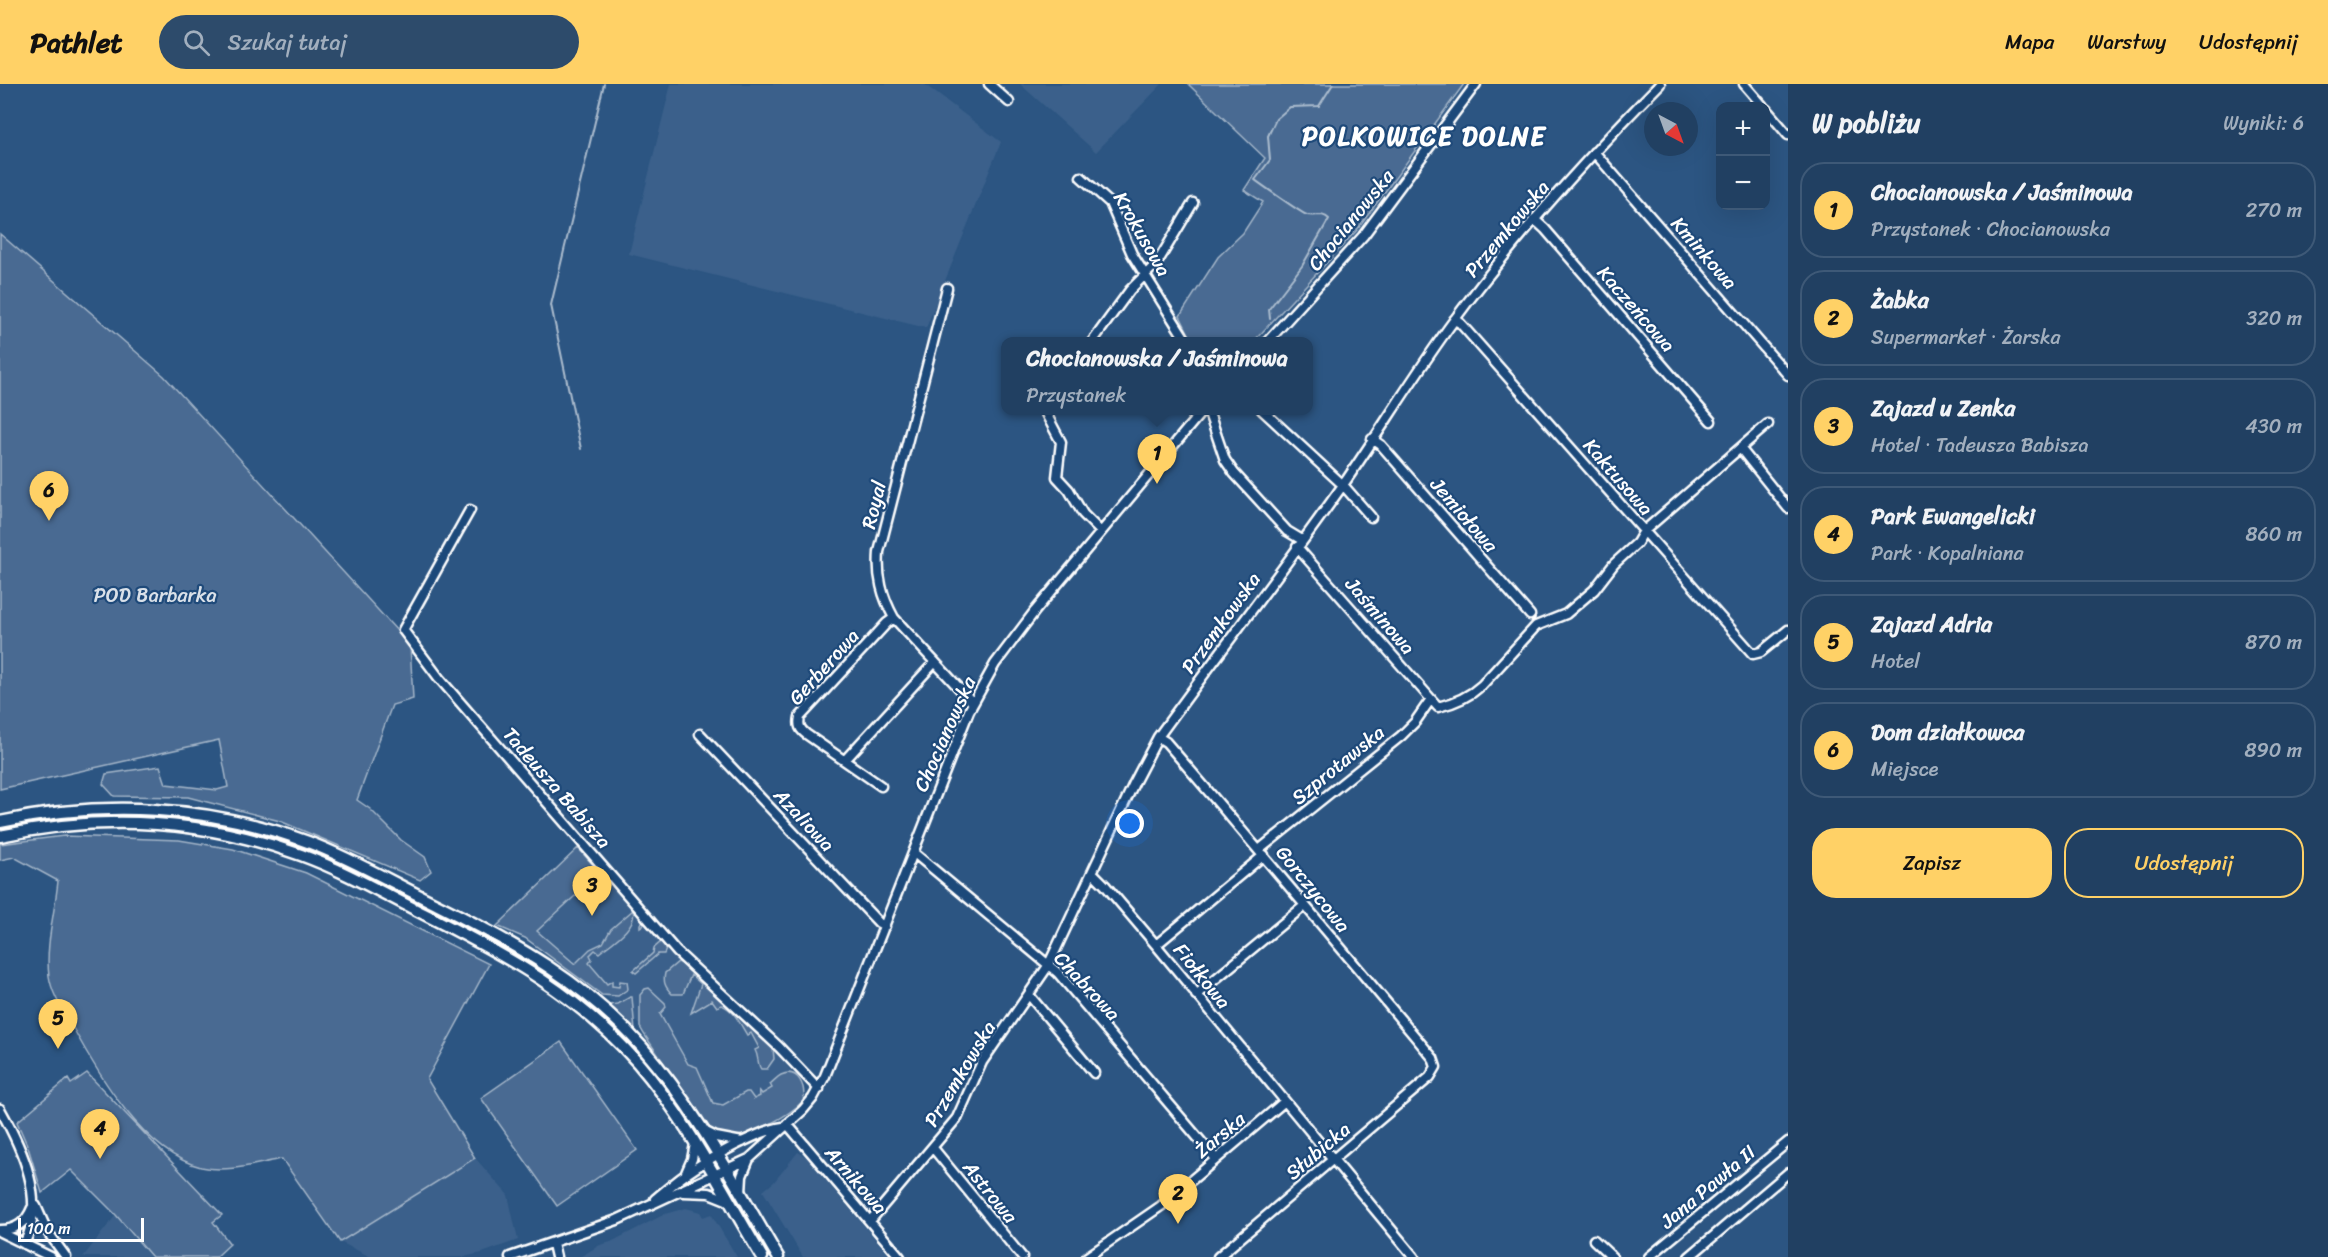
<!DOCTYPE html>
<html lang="pl">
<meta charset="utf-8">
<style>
body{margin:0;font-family:Sriracha,sans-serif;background:#2d4b6b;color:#f1f3f6}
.controls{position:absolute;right:18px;top:18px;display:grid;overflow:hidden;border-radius:12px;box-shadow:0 6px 24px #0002}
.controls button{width:54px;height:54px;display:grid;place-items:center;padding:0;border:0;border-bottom:2px solid #3e5977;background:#214062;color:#f1f3f6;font:30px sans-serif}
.compass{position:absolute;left:1644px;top:18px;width:54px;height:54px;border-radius:50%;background:#214062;box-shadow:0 6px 24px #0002;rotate:139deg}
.scale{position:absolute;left:18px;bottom:15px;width:126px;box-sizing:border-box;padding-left:6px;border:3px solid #fff;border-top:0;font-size:16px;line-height:21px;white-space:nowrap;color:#fff;-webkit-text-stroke:4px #1f4a7a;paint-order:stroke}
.you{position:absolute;left:1130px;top:740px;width:21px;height:21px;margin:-15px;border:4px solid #fff;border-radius:50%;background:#1a73e8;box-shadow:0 0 0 9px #1a73e833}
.badge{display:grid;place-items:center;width:39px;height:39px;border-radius:50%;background:#ffd166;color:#111;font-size:20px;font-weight:700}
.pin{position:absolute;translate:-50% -50px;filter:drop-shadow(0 2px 3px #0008)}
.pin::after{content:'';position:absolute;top:32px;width:21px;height:18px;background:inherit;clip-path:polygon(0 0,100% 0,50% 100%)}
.popup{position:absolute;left:1001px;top:253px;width:312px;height:78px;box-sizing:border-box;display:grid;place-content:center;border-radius:12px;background:#214062;filter:drop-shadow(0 2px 4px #0005);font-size:20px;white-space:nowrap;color:#a2afbe}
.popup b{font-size:22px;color:#f1f3f6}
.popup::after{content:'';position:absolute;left:50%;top:100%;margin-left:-12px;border:12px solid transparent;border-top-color:#214062}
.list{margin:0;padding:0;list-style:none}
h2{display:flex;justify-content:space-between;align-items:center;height:78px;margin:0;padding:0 24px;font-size:26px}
h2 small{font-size:20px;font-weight:400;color:#a2afbe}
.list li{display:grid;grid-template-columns:39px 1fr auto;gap:18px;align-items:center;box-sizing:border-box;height:96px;margin:0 12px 12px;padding:0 12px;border:2px solid #3e5977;border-radius:24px}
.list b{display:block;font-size:22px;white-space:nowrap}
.list p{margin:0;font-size:20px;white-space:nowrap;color:#a2afbe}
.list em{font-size:20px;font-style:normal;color:#a2afbe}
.actions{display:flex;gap:12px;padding:18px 24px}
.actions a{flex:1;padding:14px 0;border:2px solid #ffd166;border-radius:24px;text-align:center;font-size:21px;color:#ffd166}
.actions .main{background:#ffd166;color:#111}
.icon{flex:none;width:33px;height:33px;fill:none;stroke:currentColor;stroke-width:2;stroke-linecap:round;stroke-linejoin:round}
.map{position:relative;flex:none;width:1788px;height:1173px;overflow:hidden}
header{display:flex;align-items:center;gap:36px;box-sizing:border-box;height:84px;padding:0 30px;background:#ffd166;color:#111}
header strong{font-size:28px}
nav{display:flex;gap:33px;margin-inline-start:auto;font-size:21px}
.search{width:420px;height:54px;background:#2d4b6b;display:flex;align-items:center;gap:15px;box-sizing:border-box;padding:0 21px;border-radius:33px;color:#a2afbe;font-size:22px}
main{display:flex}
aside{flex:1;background:#214062}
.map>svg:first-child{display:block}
</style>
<header>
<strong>Pathlet</strong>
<div class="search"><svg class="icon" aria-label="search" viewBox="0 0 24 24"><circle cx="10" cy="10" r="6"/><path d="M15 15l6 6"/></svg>Szukaj tutaj</div>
<nav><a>Mapa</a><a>Warstwy</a><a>Udostępnij</a></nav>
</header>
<main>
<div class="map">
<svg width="1788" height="1173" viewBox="0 0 1788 1173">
<rect width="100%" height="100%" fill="#2c5582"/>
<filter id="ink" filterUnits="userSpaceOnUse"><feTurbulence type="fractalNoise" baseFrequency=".0167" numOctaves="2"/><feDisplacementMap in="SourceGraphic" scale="12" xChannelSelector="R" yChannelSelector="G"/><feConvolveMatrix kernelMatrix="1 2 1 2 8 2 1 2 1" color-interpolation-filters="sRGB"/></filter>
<g filter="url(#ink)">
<path fill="#3b618b" d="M671 0H924L1001 58 926 244 629 170Z
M1020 0H1162L1096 68Z
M578 764 641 831 682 880 773 964 793 990 797 1000 713 1041 651 952 623 925 525 854 497 842Z
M798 1068 806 1073 890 1173H803L763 1107 774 1098Z
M475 1074 508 1111 518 1156 482 1169 463 1173H371L340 1158Z
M686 1124 700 1128 703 1133 711 1130 737 1173H580L600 1161 611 1158 665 1130Z
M116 1131 139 1158 152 1173H83Z"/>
<path fill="#486b92" stroke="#a4b5c8" stroke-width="1.5" d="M1188 0H1464L1357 146 1254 257 1193 258 1180 232 1218 173 1243 149 1263 118 1244 106 1265 74Z
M0 150 164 292 410 561 413 615 392 621 357 716 370 725 401 756 425 773 431 787 420 796 280 737 188 713 114 712 103 700 106 690 160 682 166 700 217 706 228 703 219 656 0 705Z
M64 752 179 756 233 765 306 789 489 880 427 995 475 1074 340 1158 282 1075C255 1080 228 1089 201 1083 144 1069 98 990 72 942 63 926 52 911 49 892 45 862 55 828 58 797L14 773 0 776V760Z
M578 764 610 800 594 814 575 812 537 847 575 880 590 865 603 859 611 845 633 826C638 843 611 859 599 869L595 866 590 871 592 875 589 879 607 900 612 897V902L619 903 620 897 627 898 628 905 618 912 602 911 525 854 497 842Z
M644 836 667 863 664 870H658L636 889 633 887 653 869 654 864 662 857 646 839 640 843V840Z
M678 878 682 880 773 964 774 975 767 985H761C757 980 759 973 755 966L759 964 751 949 747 951C740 940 734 925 721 921L717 923 712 916 691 929 701 900 691 891 683 910H672C665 903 663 898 665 889Z
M649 904 665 919 666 923 660 930 688 980 697 983 713 1019 723 1021 746 1008H749L754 1015 760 1012 759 1006 762 1010 772 1004 770 1000C774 997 777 993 781 991 799 983 806 1004 803 1017 790 1031 749 1054 731 1052 721 1051 712 1046 705 1040L644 950 640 943V911L645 905Z
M630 913H632L635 947 606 921 618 920Z
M561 958 637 1066 557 1122 481 1014Z
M87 989 222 1131 213 1138 230 1160 216 1173H152L116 1131 71 1086 42 1109 28 1063 17 1038 68 995 71 1000Z"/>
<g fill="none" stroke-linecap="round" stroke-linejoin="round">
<path stroke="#acbcce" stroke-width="2" d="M1270 235 1269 225 1302 182 1329 135C1322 128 1316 133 1307 131 1301 129 1262 101 1255 96L1270 76 1268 52 1276 35 1290 23 1319 22 1333 0
M581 365 551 221 604 0"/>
<defs>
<path id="minor" d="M989 0 1009 18
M1744 0 1763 22
M1766 25 1788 51
M1594 68 1788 291
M1081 93 1110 119 1132 170 1187 258
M1534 135 1545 145 1711 337
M947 204 879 468C877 493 882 512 894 534L973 619
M1454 236 1460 239 1753 570 1761 568 1788 546
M1092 258 1130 206 1157 179 1193 119
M1267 258 1363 152 1476 0
M1044 326 1061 358 1057 393 1069 406 1083 430 1101 448
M1206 326 1209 329 1225 376 1234 389 1287 447 1302 456
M1262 326 1343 401 1371 433
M1372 355 1381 361 1530 531
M1740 364 1788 424
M470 426 403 546 439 594 677 868 779 963 819 1005
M1297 463 1438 623C1455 619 1469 613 1482 601L1536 542 1566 530 1594 506 1614 480 1637 459 1644 447 1768 340
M700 650 879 839 885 842
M1158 653 1166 658C1256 762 1344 868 1433 974L1436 983 1430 993 1218 1173
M845 676 935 578
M881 702 806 650C800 645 798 642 800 633L887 539 894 534
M1259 766 1401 652 1415 638 1431 615
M914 769 1058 889 1216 1075
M1093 789 1105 801 1156 861 1414 1173
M1156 861 1264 771
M1029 911 1094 989
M1196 911 1304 822
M0 1025C22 1064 47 1117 24 1160
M787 1040 900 1173
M704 1047 716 1053 742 1058
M933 1064 1022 1173
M685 1091 692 1075 695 1060
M683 1108 709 1109 729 1117
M741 1109 742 1092 749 1075
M655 1115C665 1107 675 1098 685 1091 706 1076 759 1046 783 1043
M36 1122 47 1147 66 1173
M870 1137 957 1034 982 978 1048 882 1134 699 1158 653C1219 569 1283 486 1343 401 1381 346 1415 289 1455 235 1517 151 1587 74 1660 0
M0 1146C16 1146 26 1139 32 1124
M0 1148 51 1173
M1594 1156 1612 1173
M553 1160 556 1173
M510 1173 617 1136 749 1075 803 1026 813 1014 825 992 969 627 995 580 1035 527 1203 326
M1087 1173 1161 1122 1285 1017
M1649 1173 1788 1058
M1689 1173 1788 1089"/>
<path id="major" d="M0 738C103 716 209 721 308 758 353 775 395 800 438 821 514 859 586 899 642 963 697 1026 736 1102 778 1173
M0 752C101 730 203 735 301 771 345 787 386 811 428 832 509 873 577 910 638 979 688 1037 723 1108 762 1173"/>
</defs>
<use href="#minor" stroke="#fff" stroke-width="13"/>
<use href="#major" stroke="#fff" stroke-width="15"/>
<use href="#minor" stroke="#1f4a7a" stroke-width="8"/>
<use href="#major" stroke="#1f4a7a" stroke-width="10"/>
</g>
</g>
<g text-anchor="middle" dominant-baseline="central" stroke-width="4.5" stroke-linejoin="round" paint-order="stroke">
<g font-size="20" fill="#fff" stroke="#1f4a7a">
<text transform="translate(1351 136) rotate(-51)">Chocianowska</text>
<text transform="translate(1507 145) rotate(-50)">Przemkowska</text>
<text transform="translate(1142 150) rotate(60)">Krokusowa</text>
<text transform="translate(1704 169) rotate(49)">Kminkowa</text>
<text transform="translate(1636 225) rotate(49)">Kaczeńcowa</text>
<text transform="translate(1618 393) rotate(49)">Kaktusowa</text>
<text transform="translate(874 421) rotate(-76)">Royal</text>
<text transform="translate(1464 431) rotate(49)">Jemiołowa</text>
<text transform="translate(1380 532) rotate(49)">Jaśminowa</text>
<text transform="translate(1221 539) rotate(-54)">Przemkowska</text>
<text transform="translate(824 583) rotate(-48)">Gerberowa</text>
<text transform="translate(945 650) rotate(-66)">Chocianowska</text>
<text transform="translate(1338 681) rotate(-39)">Szprotawska</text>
<text transform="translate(557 704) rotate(49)">Tadeusza Babisza</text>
<text transform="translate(804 736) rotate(47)">Azaliowa</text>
<text transform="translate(1313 805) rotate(51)">Gorczycowa</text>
<text transform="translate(1202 892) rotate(51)">Fiołkowa</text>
<text transform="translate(1087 902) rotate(47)">Chabrowa</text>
<text transform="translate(960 990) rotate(-59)">Przemkowska</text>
<text transform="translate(1220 1051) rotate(-40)">Żarska</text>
<text transform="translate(1318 1067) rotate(-40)">Słubicka</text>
<text transform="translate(856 1096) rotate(49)">Arnikowa</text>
<text transform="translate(1708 1103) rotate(-40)">Jana Pawła II</text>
<text transform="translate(990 1108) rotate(51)">Astrowa</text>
</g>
<g font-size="20" fill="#dae1e9" stroke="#1f4a7a">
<text x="155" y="511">POD Barbarka</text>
</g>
<g font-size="26" font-weight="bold" letter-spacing="1.5" fill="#fff" stroke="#1f4a7a">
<text x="1424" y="52">POLKOWICE DOLNE</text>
</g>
</g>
</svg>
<div class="controls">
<button>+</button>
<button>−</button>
</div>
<svg class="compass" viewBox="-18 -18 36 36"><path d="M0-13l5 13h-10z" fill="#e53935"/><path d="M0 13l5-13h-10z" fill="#a2afbe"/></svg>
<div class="scale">100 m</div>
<div class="you"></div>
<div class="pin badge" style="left:1157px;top:400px">1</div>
<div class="popup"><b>Chocianowska / Jaśminowa</b>Przystanek</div>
<div class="pin badge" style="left:1178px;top:1140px">2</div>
<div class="pin badge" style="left:592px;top:832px">3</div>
<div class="pin badge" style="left:100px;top:1075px">4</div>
<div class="pin badge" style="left:58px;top:965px">5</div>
<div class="pin badge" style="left:49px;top:437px">6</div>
</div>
<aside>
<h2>W pobliżu<small>Wyniki: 6</small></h2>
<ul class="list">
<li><span class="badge">1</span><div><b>Chocianowska / Jaśminowa</b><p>Przystanek · Chocianowska</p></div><em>270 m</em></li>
<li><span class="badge">2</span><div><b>Żabka</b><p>Supermarket · Żarska</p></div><em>320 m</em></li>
<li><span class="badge">3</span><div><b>Zajazd u Zenka</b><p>Hotel · Tadeusza Babisza</p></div><em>430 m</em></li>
<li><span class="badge">4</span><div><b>Park Ewangelicki</b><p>Park · Kopalniana</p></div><em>860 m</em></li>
<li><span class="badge">5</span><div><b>Zajazd Adria</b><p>Hotel</p></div><em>870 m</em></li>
<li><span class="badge">6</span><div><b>Dom działkowca</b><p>Miejsce</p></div><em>890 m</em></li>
</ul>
<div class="actions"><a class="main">Zapisz</a><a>Udostępnij</a></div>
</aside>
</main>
